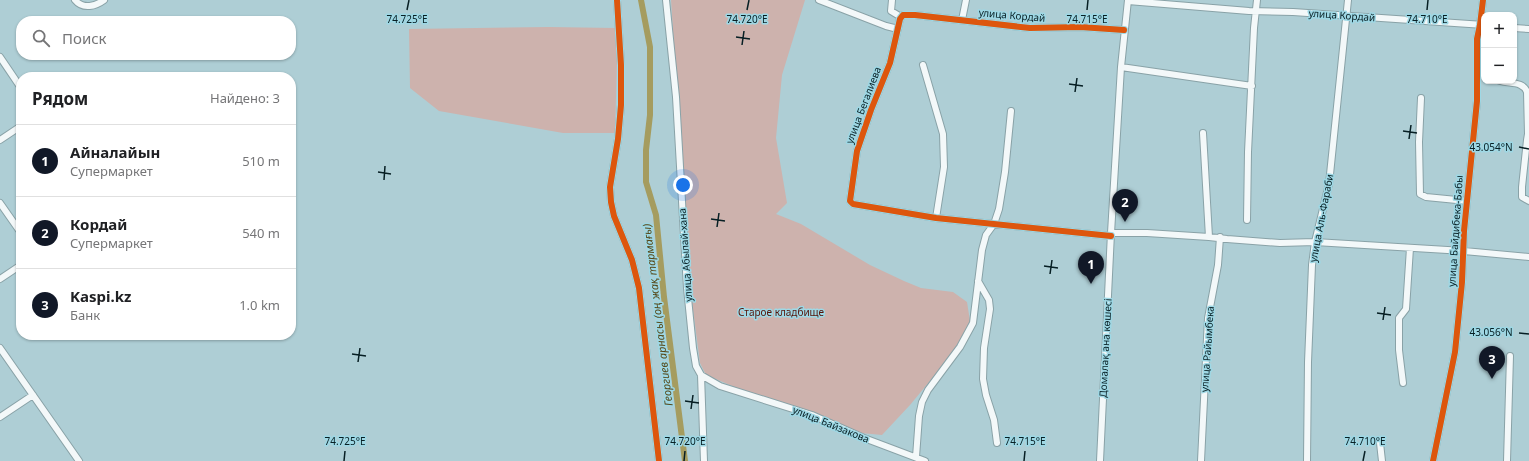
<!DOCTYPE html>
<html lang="ru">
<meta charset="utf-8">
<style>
body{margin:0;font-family:"Noto Sans",sans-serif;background:#f6f6f6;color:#202124}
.controls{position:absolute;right:12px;top:12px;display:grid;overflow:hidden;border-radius:8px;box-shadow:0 1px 3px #0004}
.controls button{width:36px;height:36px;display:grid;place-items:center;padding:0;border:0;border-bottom:1px solid #e0e0e0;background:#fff;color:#202124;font:20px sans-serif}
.you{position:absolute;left:683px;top:185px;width:14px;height:14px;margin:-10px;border:3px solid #fff;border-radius:50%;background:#1a73e8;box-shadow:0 0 0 6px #1a73e833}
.badge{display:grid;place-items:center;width:26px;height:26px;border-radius:50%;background:#111827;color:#fff;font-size:13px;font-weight:700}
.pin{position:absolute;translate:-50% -33px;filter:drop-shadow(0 1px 2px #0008)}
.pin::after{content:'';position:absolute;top:21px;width:14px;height:12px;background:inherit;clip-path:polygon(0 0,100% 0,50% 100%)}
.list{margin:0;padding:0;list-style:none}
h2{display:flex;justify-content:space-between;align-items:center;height:52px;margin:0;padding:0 16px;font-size:17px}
h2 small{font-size:13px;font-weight:400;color:#757577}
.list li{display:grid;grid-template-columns:26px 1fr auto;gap:12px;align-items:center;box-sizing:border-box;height:72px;padding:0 16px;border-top:1px solid #e0e0e0}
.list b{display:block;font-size:15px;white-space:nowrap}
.list p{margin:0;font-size:13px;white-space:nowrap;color:#757577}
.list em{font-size:13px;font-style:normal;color:#757577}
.icon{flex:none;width:22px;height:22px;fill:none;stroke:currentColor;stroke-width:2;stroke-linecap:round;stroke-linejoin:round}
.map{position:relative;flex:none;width:1529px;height:461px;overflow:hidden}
.search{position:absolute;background:#fff;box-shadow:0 1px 3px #0004;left:16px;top:16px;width:280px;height:44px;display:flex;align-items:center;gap:10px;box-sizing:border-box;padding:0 14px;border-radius:16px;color:#757577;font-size:15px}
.panel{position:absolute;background:#fff;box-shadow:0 1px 3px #0004;left:16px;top:72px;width:280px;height:268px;border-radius:16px}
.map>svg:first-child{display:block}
</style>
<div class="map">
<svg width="1529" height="461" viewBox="0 0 1529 461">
<rect width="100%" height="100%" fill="#aeced5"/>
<path fill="#cdb2ad" d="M671 0H805L782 75 776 138 787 203 776 214 801 224 870 265 904 281 921 288 953 292 967 302 970 321 954 352 910 405 882 435 861 433 817 414 742 390 706 375 700 363 689 279Z
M549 27 615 28 617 61 615 133H563L439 111 410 88 409 29Z"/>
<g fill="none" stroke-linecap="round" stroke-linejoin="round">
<path stroke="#a59c5f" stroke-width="6" d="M641 0 650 47V115L646 150V182L656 215 664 297 685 461"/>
<defs>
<path id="minor" d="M75 0C83 10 96 6 104 0
M617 0 621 65V105L618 139 610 187 611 202 614 216 632 260 639 288 659 461
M666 0 676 97 687 288 693 348 696 366 701 375 704 461
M819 0 886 26 898 29
M892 0 891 11 901 17
M1128 1 1249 11 1293 12 1484 25
M962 20 966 0
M1514 28 1529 29
M0 57 21 88
M923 65 943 134 944 167 936 218
M1121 67 1252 86
M1500 81C1510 84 1523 81 1527 92L1528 134 1527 140 1522 187V197L1529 201
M1421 98 1419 142 1420 194 1426 197 1467 201
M1203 133 1209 237
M0 140 21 126
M0 203 21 233
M1247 220 1248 152 1254 28 1257 0
M1111 233H1147L1209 237 1227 239 1280 243 1315 242 1464 251 1529 257
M1111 236 936 218 853 204 850 201 857 151 871 110 890 63 900 19 903 15H915L1030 28 1080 27 1124 30
M0 279 21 265
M978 281 989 300 990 309 984 348 983 379 986 395 994 420 997 443
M0 348 79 461
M701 375 720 386 812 415 864 438 925 461
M1403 383 1399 350V318L1406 309 1410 248
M0 417 33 395
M1380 443 1382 461
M916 457 919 416 922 402 928 390 960 347 973 323 982 250 986 235 994 224 999 209 1005 172 1011 111
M1100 461 1111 233 1121 67 1128 0
M1201 461 1208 318 1218 265 1220 237
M1307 461 1308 362 1312 265 1315 242 1329 184 1348 0
M1433 461 1455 352 1462 282 1464 231 1477 101V39L1480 25 1483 0
M1507 461 1510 356"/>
</defs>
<use href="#minor" stroke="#89a2a7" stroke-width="8"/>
<use href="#minor" stroke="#f3f8f9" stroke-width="6"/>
<defs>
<path id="cycleway" d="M617 0 621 65V105L618 139 610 187 611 202 614 216 632 260 639 288 659 461
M1111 236 936 218 853 204 850 201 857 151 871 110 890 63 900 19 903 15H915L1030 28 1080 27 1124 30
M1433 461 1455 352 1462 282 1464 231 1477 101V39L1480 25 1483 0"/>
</defs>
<use href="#cycleway" stroke="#9ed8e5" stroke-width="8"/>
<use href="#cycleway" stroke="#dd560d" stroke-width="6"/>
</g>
<path fill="none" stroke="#071f24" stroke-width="1.5" d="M407 10 409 0M747 10 749 0M1087 10 1088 0M1427 10 1428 0M736 37 750 39M742 45 744 31M1069 84 1083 86M1075 92 1077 78M1403 131 1417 133M1409 139 1411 125M1519 147 1529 149M378 172 391 174M384 180 385 166M711 219 725 221M717 227 719 213M1044 266 1058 268M1050 274 1052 260M1377 313 1391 315M1383 320 1385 307M1519 333 1529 334M352 354 366 356M358 362 360 348M685 401 699 403M691 409 693 395M344 461 345 451M684 461 685 451M1024 461 1025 451M1363 461 1365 451"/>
<g text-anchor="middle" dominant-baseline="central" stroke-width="3" stroke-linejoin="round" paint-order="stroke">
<g font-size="10" fill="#071f24" stroke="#9ed8e5">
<text transform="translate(1012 15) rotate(5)">улица Кордай</text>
<text transform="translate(1342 15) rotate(4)">улица Кордай</text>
<text transform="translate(863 105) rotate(-69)">улица Бегалиева</text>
<text transform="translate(1321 218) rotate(-79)">улица Аль-Фараби</text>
<text transform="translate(1455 231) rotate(-86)">улица Байдибека-Бабы</text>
<text transform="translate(685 255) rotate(-94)">улица Абылай-хана</text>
<text transform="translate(1105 348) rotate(-87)">Домалақ ана көшесі</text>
<text transform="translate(1207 349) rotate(-86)">улица Райымбека</text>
<text transform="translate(831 424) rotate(22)">улица Байзакова</text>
</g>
<g font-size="10" fill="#561308" stroke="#9ed8e5">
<text x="781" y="312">Старое кладбище</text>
</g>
<g font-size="11" font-style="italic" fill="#564718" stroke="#9ed8e5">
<text transform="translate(657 315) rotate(-97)">Георгиев арнасы (оң жақ тармағы)</text>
</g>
</g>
<g font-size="10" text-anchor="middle" fill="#071f24" stroke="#9ed8e5" stroke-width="3" stroke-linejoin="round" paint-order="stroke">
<text x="407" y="23">74.725°E</text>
<text x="747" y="23">74.720°E</text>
<text x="1087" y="23">74.715°E</text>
<text x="1427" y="23">74.710°E</text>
<text x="1491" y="151">43.054°N</text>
<text x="1491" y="336">43.056°N</text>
<text x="345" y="445">74.725°E</text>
<text x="685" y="445">74.720°E</text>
<text x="1025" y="445">74.715°E</text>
<text x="1365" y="445">74.710°E</text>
</g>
</svg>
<div class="controls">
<button>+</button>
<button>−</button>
</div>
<div class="you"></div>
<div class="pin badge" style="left:1091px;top:284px">1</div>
<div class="pin badge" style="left:1125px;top:222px">2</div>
<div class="pin badge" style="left:1492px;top:379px">3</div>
<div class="search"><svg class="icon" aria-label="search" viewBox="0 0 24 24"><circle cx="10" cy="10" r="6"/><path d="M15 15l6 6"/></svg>Поиск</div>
<section class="panel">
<h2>Рядом<small>Найдено: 3</small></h2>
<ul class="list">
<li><span class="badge">1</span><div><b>Айналайын</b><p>Супермаркет</p></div><em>510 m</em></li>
<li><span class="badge">2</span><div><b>Кордай</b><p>Супермаркет</p></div><em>540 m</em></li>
<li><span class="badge">3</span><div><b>Kaspi.kz</b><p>Банк</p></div><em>1.0 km</em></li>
</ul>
</section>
</div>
